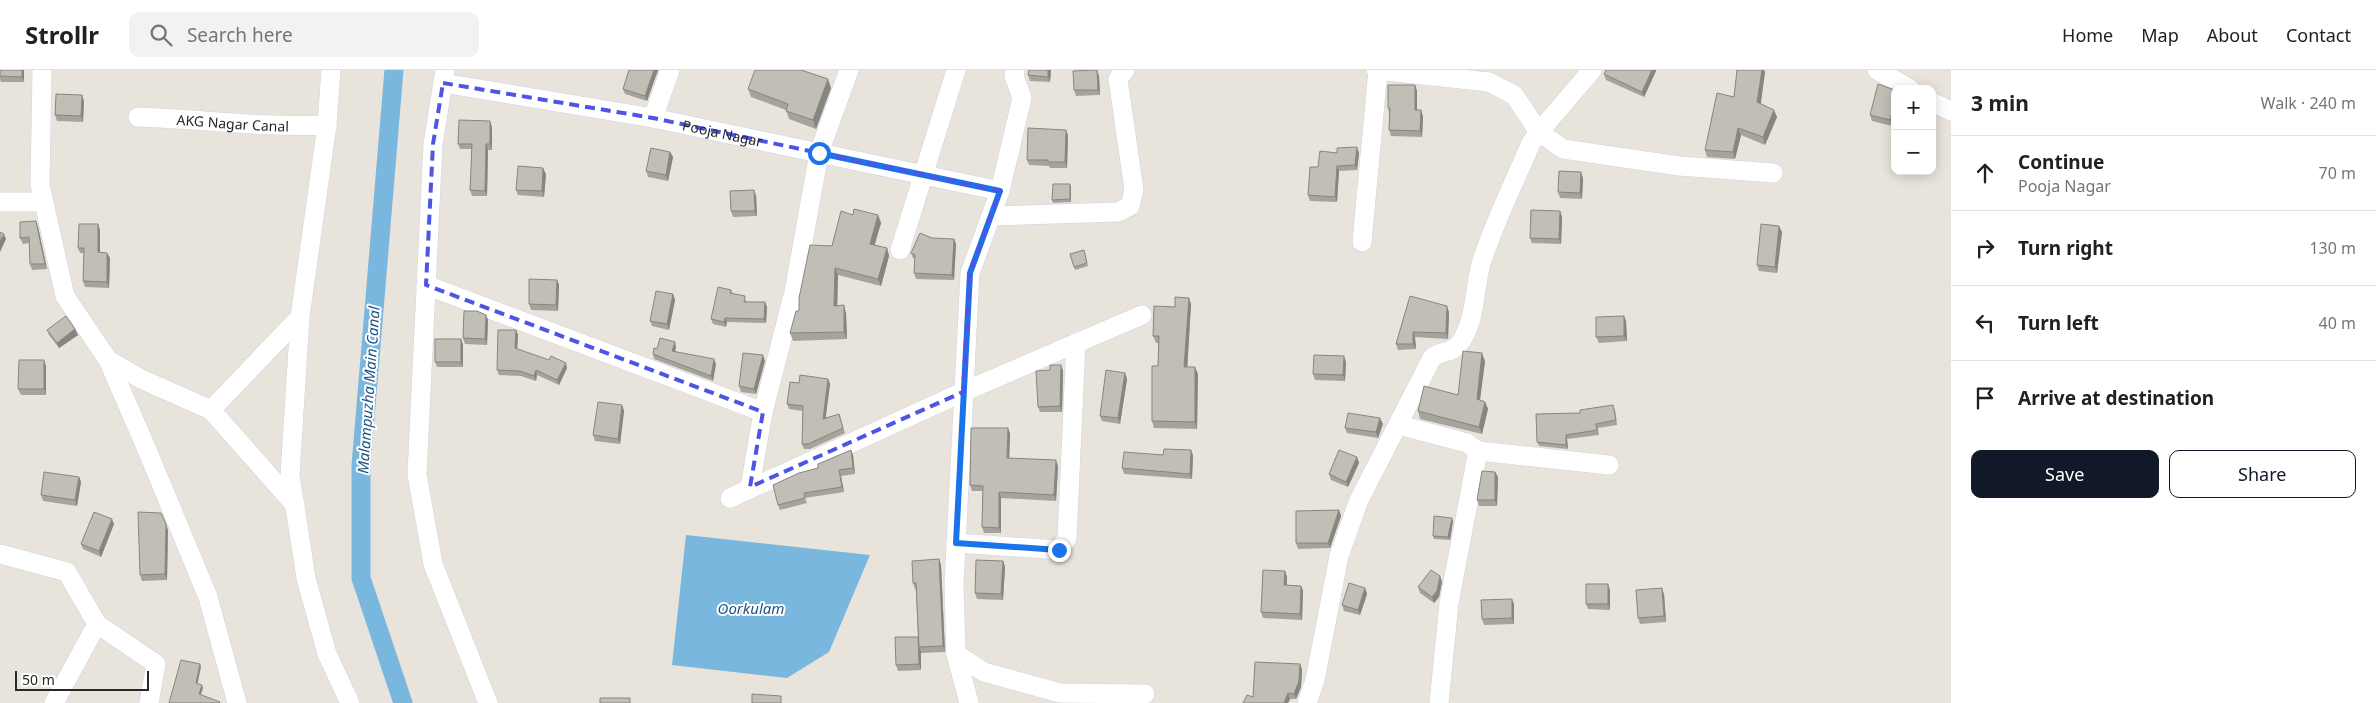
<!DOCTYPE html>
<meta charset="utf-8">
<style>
body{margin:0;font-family:"Noto Sans",sans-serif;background:#f2f2f2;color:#202124}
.controls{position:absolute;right:15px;top:15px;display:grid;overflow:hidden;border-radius:10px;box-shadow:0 2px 12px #0003}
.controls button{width:45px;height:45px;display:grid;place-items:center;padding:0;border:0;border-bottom:1px solid #e0e0e0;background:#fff;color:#202124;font:25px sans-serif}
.scale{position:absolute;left:15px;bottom:12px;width:134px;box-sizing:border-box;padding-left:5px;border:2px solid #282828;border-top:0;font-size:14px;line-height:18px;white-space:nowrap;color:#282828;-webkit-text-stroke:4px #fff;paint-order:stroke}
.stop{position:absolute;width:15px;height:15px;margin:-11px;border:4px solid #1a73e8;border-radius:50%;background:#fff}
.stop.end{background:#1a73e8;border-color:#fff;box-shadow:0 1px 5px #0008}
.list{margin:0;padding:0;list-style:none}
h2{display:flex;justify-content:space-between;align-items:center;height:65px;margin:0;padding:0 20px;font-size:21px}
h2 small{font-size:16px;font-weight:400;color:#757577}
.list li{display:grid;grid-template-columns:32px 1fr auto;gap:15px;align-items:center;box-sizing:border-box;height:75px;padding:0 20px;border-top:1px solid #e0e0e0}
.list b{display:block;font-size:19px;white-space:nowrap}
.list p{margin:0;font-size:16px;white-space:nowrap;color:#757577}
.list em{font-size:16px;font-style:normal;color:#757577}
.actions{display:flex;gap:10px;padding:15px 20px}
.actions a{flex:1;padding:11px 0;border:1px solid #111827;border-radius:10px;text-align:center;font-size:18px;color:#111827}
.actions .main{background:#111827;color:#fff}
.icon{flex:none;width:28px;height:28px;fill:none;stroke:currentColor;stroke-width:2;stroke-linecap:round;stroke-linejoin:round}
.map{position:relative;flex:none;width:1951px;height:633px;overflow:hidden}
header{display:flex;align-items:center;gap:30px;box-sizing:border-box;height:70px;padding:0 25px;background:#fff;border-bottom:1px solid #e0e0e0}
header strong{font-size:24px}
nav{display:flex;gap:28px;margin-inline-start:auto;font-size:18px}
.search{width:350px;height:45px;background:#f2f2f2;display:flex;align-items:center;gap:12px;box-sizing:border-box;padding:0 18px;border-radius:10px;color:#757577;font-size:19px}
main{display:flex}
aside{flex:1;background:#fff}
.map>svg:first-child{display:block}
</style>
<header>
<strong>Strollr</strong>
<div class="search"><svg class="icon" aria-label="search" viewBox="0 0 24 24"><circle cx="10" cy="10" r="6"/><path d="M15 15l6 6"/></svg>Search here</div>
<nav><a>Home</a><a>Map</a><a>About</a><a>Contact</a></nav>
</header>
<main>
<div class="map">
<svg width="1951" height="633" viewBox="0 0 1951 633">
<rect width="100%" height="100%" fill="#e8e4db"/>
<path fill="#79b7df" d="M686 465 870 485 829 582 787 608 672 595Z"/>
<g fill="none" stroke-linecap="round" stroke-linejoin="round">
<path stroke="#79b7df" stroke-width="19" d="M394 0 361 396V508L403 633"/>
<defs>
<g id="minor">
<path d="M42 0 40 115 65 226 108 290 145 375 208 527 237 633"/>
<path d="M331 0 327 55 300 247 290 405 306 508 327 584 350 633"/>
<path d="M445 0 433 74 417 404 433 494 488 633"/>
<path d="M1376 0 1489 12 1514 25 1539 62 1592 0"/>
<path d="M1877 0 1910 19"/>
<path id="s1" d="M443 13 653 48 1000 121"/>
<path d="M1932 32 1951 41"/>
<path id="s2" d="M138 47C201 49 263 58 327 55"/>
<path d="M653 48 670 0"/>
<path d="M0 132H44"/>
<path d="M991 146 1118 142 1130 136 1134 120 1118 9 1125 0"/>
<path d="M1362 172 1378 0"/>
<path d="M900 180 956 0"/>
<path d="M426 215 763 342"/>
<path d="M108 290 141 309 211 340 295 435"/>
<path d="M211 340 300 247"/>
<path d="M1399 355 1467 373 1478 381 1609 395"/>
<path d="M750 417 763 342 794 222 819 83 849 0"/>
<path d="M730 428 963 322 1142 245"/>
<path d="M956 473 1059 480 1067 468 1076 273"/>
<path d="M0 484 67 502 97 554 156 594 149 633"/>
<path d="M956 584 984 602 1060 623 1145 624"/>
<path d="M54 633 97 554"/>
<path d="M969 633 956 584 954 514 970 203 1000 121 1022 28 1014 6 1015 0"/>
<path d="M1307 633 1315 610 1339 486 1359 430 1432 288C1440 281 1452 283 1459 274 1476 252 1474 219 1481 194 1493 155 1515 111 1531 73L1539 62 1563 79 1679 96 1773 103"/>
<path d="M1439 633 1449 533 1478 381"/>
</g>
</defs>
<use href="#minor" stroke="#d0d1df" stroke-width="20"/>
<use href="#minor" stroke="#fff" stroke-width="19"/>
</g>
<path fill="#a6a39d" d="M0 0H24V12H1L0 9Z
M629 0H658L647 31 625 24 623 19Z
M1029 0H1051L1050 12 1030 11 1028 5Z
M1097 0 1099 6 1100 25 1076 26 1074 20Z
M1606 0H1656V1L1644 27 1606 10 1604 4Z
M1737 0H1764L1765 2 1760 34 1777 47 1765 75 1741 65 1735 89 1707 87 1705 80 1734 27Z
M1415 15 1417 21V40L1423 46 1422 67 1391 66 1389 60V43L1388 38Z
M831 18 816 59 789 49 786 40 751 27 748 19Z
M1895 20V45L1892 56 1872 51 1870 45Z
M84 31 83 52 57 51 55 45Z
M492 57V80H488L487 126H472L470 120 472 79H460L458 74Z
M1068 65 1067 98H1050L1049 96 1029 95 1027 90Z
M670 82 673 87 668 111 648 107 646 101Z
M1337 83H1359L1357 100 1339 101 1337 132 1310 131 1308 125 1318 97Z
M546 104 544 127 518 125 516 120Z
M1583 108 1582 129 1560 128 1558 122Z
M1071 117V132L1053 133 1052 130Z
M756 125 757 146 733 147 731 141Z
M1560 141 1562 147 1561 174 1532 173 1530 168Z
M853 145H878L881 153 874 175 887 178 889 186 881 216 838 205 837 236 846 243 847 269 793 271 790 263 799 241 832 176Z
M98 154 100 160V182L107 183 110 188 109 218 85 217 83 211 84 183H80L78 178Z
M38 157 47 199 32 200 30 194V173L23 174 20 168Z
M1782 162 1777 203 1759 201 1757 195Z
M954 169 956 174 954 210 916 209 914 203 915 189 913 188 911 183Z
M1084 180 1088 196 1075 200 1070 184Z
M557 210 559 215 558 241 531 240 529 234Z
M731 220 733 224 747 231 746 232H765L767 237 766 253 727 252 726 257 713 254 711 249Z
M673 224 675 230 669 260 652 256 650 251Z
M1410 226 1449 242 1448 269 1415 267 1416 279 1398 280 1396 274Z
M1191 234 1187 297 1198 304 1197 359 1154 358 1152 351 1158 296 1159 273H1156L1153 266 1175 237Z
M486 245 488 250 487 275 465 274 463 268Z
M1626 251 1627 271 1599 273 1596 267Z
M75 259 78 265 59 278 49 265 47 260Z
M516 260 518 265 517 279 567 298 559 315 537 305 536 311 521 306 499 305 497 300Z
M461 269 463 275V297H437L435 292Z
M676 277 675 282 716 294 713 311 654 289 653 284 657 279Z
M765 291 756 324 741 322 739 316Z
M1485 291 1480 330 1485 332 1488 339 1482 364 1420 349 1418 341 1458 325Z
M1346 292 1345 311 1315 310 1313 304Z
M1061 295 1063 301 1062 342H1040L1038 337 1050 300Z
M46 296V325H21L18 319Z
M1125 303 1127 309 1120 354 1102 351 1100 346Z
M828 309 830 314 825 348 839 344 845 363 810 379H804L802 374 803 341 789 339 787 334 799 313Z
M622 335 624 341 620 374 595 371 593 365Z
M1615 339 1617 355 1598 358 1599 365 1567 369 1568 379 1539 376 1537 372 1580 343Z
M1383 354 1378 368 1347 363 1345 358Z
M1008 358 1010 364 1009 388 1058 396 1056 431 1001 428V463H984L982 457 983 421H972L970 415Z
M851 380 853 385 855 404 841 406 844 422 805 428 807 433 780 440 778 435 818 398Z
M1163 385H1193L1192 409 1124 404 1122 398Z
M1357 387 1359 393 1348 417 1331 410 1329 404Z
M1495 402 1498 407 1497 436H1479L1477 430Z
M79 407 81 412 77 436 43 431 41 425Z
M1339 440 1341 446 1330 478 1298 479 1296 473Z
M1453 451 1450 470 1434 469 1433 466Z
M114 454 101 487 83 479 81 474Z
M168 460 167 510 142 511 140 505Z
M939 489 941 495 945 582 921 583V582V600L898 601 896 595 918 567 916 519H915L913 513Z
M1003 491 1005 497 1003 530 977 529 975 523Z
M1285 501 1287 507V515L1301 516 1303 521 1302 550 1263 548 1261 542Z
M1440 506 1442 512 1439 527 1434 533 1420 523 1418 517Z
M1365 518 1367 524 1360 545 1344 541 1342 535Z
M1610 520V540L1588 539 1586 534Z
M1664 524 1666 552 1640 554 1638 548Z
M1514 534V554L1484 555 1482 549Z
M1300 594 1302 600 1301 617 1296 629H1290L1288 633H1243L1253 627Z"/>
<path fill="#87857f" d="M22 0H24V12L22 7Z
M654 0H658L647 31 645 26Z
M1048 0H1051L1050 12 1048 7Z
M1097 0 1099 6 1100 25 1098 20Z
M1652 0H1656V1L1644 27 1642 22Z
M1762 0H1764L1765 2 1760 40 1757 32Z
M828 9 831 18 816 59 813 50Z
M1415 15 1417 21V45L1415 40Z
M82 25 84 31 83 52 81 46Z
M1895 32V45L1892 56 1890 50Z
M1421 40 1423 46 1422 67 1420 61Z
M1774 40 1777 47 1765 75 1763 67Z
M490 51 492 57V80L490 74Z
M1738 58 1741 65 1735 89 1733 82Z
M1066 60 1068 65 1067 98 1065 92Z
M486 74 488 80 487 126 485 121Z
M1357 77 1359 83 1357 100 1355 95Z
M670 82 673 87 668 111 666 105Z
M1337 96 1339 101 1337 132 1335 127Z
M543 98 546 104 544 127 542 121Z
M1581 102 1583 108 1582 129 1580 123Z
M1070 114 1071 117V132L1070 129Z
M754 120 756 125 757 146 755 141Z
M1560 141 1562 147 1561 174 1559 169Z
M878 145 881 153 873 181 870 174Z
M36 151 38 157 47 199 45 194Z
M98 154 100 160V188L98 182Z
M1779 156 1782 162 1777 203 1775 197Z
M4 164 6 169 0 182V172Z
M954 169 956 174 954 210 952 205Z
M887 178 889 186 881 216 878 209Z
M107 183 110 188 109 218 107 212Z
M835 198 838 205 837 243 834 236Z
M557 210 559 215 558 241 556 235Z
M673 224 675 230 669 260 667 254Z
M1189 228 1191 234 1187 303 1184 297Z
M765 232 767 237 766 253 764 249Z
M844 235 846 243 847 269 844 262Z
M1447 236 1449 242 1448 269 1446 263Z
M486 245 488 250 487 275 485 269Z
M1624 246 1626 251 1627 271 1624 266Z
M725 248 727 252 726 257 724 252Z
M75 259 78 265 59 278 57 273Z
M516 260 518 265 517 283 515 278Z
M1413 262 1415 267 1416 279 1413 274Z
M461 269 463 275V297L461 292Z
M675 272 676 277 674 286 672 281Z
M1482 283 1485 291 1479 337 1477 329Z
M763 285 765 291 756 324 754 319Z
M1344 286 1346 292 1345 311 1343 305Z
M714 289 716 294 713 311 711 306Z
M44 290 46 296V325L44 319Z
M566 293 567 298 559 315 557 310Z
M1061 295 1063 301 1062 342 1060 336Z
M1195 297 1198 304 1197 359 1195 352Z
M536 300 537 305 536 311 534 306Z
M1125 303 1127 309 1120 354 1118 348Z
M828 309 830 314 825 354 823 349Z
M1485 332 1488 339 1482 364 1479 357Z
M622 335 624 341 620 374 618 369Z
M1380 348 1383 354 1378 368 1376 362Z
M1008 358 1010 364 1009 394 1007 388Z
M1566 365 1567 369 1568 379 1566 375Z
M851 380 853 385 855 404 853 398Z
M1191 380 1193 385 1192 409 1190 404Z
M1357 387 1359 393 1348 417 1346 412Z
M1056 390 1058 396 1056 431 1054 425Z
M839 400 841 406 844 422 842 417Z
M1495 402 1498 407 1497 436 1495 430Z
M79 407 81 412 77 436 75 430Z
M999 422 1001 428V463L999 458Z
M1339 440 1341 446 1330 478 1328 473Z
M1452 448 1453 451 1450 470 1448 467Z
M112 449 114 454 101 487 99 481Z
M166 454 168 460 167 510 165 504Z
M939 489 941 495 945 582 943 576Z
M1003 491 1005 497 1003 530 1001 524Z
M1285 501 1287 507 1286 521 1284 515Z
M1440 506 1442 512 1439 527 1434 533 1432 527Z
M1608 514 1610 520V540L1608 534Z
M1301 516 1303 521 1302 550 1300 544Z
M1365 518 1367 524 1360 545 1358 540Z
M1662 518 1664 524 1666 552 1664 546Z
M1512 529 1514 534V554L1512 548Z
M918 567 919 577 921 582V600L919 594Z
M200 594 201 597 197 616 196 613Z
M1300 594 1302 600 1301 617 1296 629 1294 624Z
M202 615 203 618 200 627 199 624Z
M1288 623 1290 629 1288 633H1284Z"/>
<path fill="#c1beb6" stroke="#87857f" d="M0 0H22V7L0 6Z
M629 0H654L645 26 623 19Z
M755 0H801L828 9 813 50 786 41 788 34 748 19Z
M1029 0H1048V7L1028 5Z
M1097 0 1098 20H1074L1073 1Z
M1606 0H1652L1642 22 1604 4Z
M1737 0H1762L1757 32 1774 40 1763 67 1738 58 1733 82 1705 80 1717 23 1734 27Z
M1878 14 1895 20V32L1890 50 1870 45Z
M1388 15H1415V40H1421L1420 61 1389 60 1390 38H1388Z
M56 24 82 25 81 46 55 45Z
M459 50 490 51V74H486L485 121 470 120 472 74H458Z
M1028 58 1066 60 1065 92H1048V90H1027Z
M1357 77 1355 95 1337 96 1335 127 1308 125 1310 97H1318L1320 81 1337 83V78Z
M651 78 670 82 666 105 646 101Z
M518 96 543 98 542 121 516 120Z
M1559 101 1581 102 1580 123 1558 122Z
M1053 114H1070V129L1052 130Z
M754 120 755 141H731L730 121Z
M854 139 878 145 870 174 887 178 878 209 835 198 834 236 844 235V262L790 263 796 241H799V228L810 175 832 176 841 141 853 145Z
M1531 140 1560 141 1559 169 1530 168Z
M36 151 45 194H30L29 167 20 168V152Z
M79 154H98V182L107 183V212L83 211 84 178H78Z
M1761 154 1779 156 1775 197 1757 195Z
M0 162 4 164 0 172Z
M920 163 932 168 954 169 952 205 914 203 915 185 911 183Z
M1084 180 1087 193 1074 197 1070 184Z
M529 209 557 210 556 235 529 234Z
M718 217 731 220 730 223 745 226 744 232H765L764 249 725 248 724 252 711 249Z
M656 221 673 224 667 254 650 251Z
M1410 226 1447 236 1446 263 1413 262V274H1396Z
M1175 227 1189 228 1184 297H1195V352L1152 351V296H1158L1159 266H1153L1154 236 1175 237Z
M464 241H477L486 245 485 269 463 268Z
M66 246 75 259 57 273 47 260Z
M1624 246V266L1596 267V247Z
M498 260H516L515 278 549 290 551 286 566 293 557 310 536 300 534 306 520 301 497 300Z
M660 268 675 272 672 281 714 289 711 306 653 284 654 278 657 279Z
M435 269H461V292H435Z
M1463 281 1482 283 1477 329 1485 332 1479 357 1418 341 1424 316 1458 325Z
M743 283 763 285 754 319 739 316Z
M1314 285 1344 286 1343 305 1313 304Z
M19 290H44V319H18Z
M1050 295H1061L1060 336 1038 337 1036 301 1050 300Z
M1106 300 1125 303 1118 348 1100 346Z
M800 305 828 309 823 349 839 344 843 358 808 374H802L803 336 787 334 790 312 799 313Z
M598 332 622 335 618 369 593 365Z
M1613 335 1616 350 1596 354 1597 360 1566 365V375L1537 372 1536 344 1580 343V340Z
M1348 343 1380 348 1376 362 1345 358Z
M971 358H1008L1007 388 1056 390 1054 425 999 422V458L982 457 983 416 970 415Z
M1164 379 1191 380 1190 404 1122 398 1124 382 1163 385Z
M851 380 853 398 839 400 842 417 804 423 805 428 778 435 773 415 799 403 818 398V394Z
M1339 380 1357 387 1346 412 1329 404Z
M1482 401 1495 402V430H1477Z
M44 402 79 407 75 430 41 425Z
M1339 440 1328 473H1296V441Z
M94 442 112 449 99 481 81 474Z
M138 442 161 443 166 454 165 504 140 505Z
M1434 446 1452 448 1448 467 1433 466Z
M939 489 943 576 919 577 916 513H913L912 491Z
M976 490 1003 491 1001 524 975 523Z
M1263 500 1285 501 1284 515 1301 516 1300 544 1261 542Z
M1431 500 1440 506 1437 521 1432 527 1418 517Z
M1349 513 1365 518 1358 540 1342 535Z
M1586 514H1608V534H1586Z
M1662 518 1664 546 1638 548 1636 520Z
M1512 529V548L1482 549 1481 530Z
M895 567H918L919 594 896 595Z
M181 590 200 594 196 613 202 615 199 624 220 632 219 633H169Z
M1255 592 1300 594 1299 611 1294 624 1288 623 1284 633H1243L1247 625 1253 627Z
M752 624 781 626V633H752Z
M600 628H630V633H600Z"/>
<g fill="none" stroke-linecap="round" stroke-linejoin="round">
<path stroke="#1a73e8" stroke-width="6" d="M819 83 1000 121 970 203 956 473 1059 480"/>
</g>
<path fill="none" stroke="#4c55e4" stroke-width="4" stroke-dasharray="10 6" stroke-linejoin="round" d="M443 13 653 48 1000 121 970 203 963 322 750 417 763 342 426 215 433 74Z"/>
<g text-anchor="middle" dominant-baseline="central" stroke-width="4" stroke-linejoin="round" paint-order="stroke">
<g font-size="14" fill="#282828" stroke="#fff">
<text stroke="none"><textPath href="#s2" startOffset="95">AKG Nagar Canal</textPath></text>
<text stroke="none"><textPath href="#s1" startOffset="284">Pooja Nagar</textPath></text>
</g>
<g font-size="15" font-style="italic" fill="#1c5487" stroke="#fff">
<text transform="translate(368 320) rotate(-86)">Malampuzha Main Canal</text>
<text x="751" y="538">Oorkulam</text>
</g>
</g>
</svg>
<div class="controls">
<button>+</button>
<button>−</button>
</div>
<div class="scale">50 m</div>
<div class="stop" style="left:819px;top:83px"></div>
<div class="stop end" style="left:1059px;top:480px"></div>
</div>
<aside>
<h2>3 min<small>Walk · 240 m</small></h2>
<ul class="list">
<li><svg class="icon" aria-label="ahead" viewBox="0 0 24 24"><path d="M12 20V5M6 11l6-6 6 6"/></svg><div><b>Continue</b><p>Pooja Nagar</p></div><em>70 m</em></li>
<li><svg class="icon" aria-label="right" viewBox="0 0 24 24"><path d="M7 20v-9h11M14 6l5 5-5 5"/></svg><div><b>Turn right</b></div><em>130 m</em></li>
<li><svg class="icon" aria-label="left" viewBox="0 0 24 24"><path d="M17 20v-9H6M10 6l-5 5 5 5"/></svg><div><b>Turn left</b></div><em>40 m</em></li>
<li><svg class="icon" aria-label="arrive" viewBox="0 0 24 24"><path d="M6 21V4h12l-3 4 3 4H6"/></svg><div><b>Arrive at destination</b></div></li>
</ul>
<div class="actions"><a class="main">Save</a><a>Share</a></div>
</aside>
</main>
